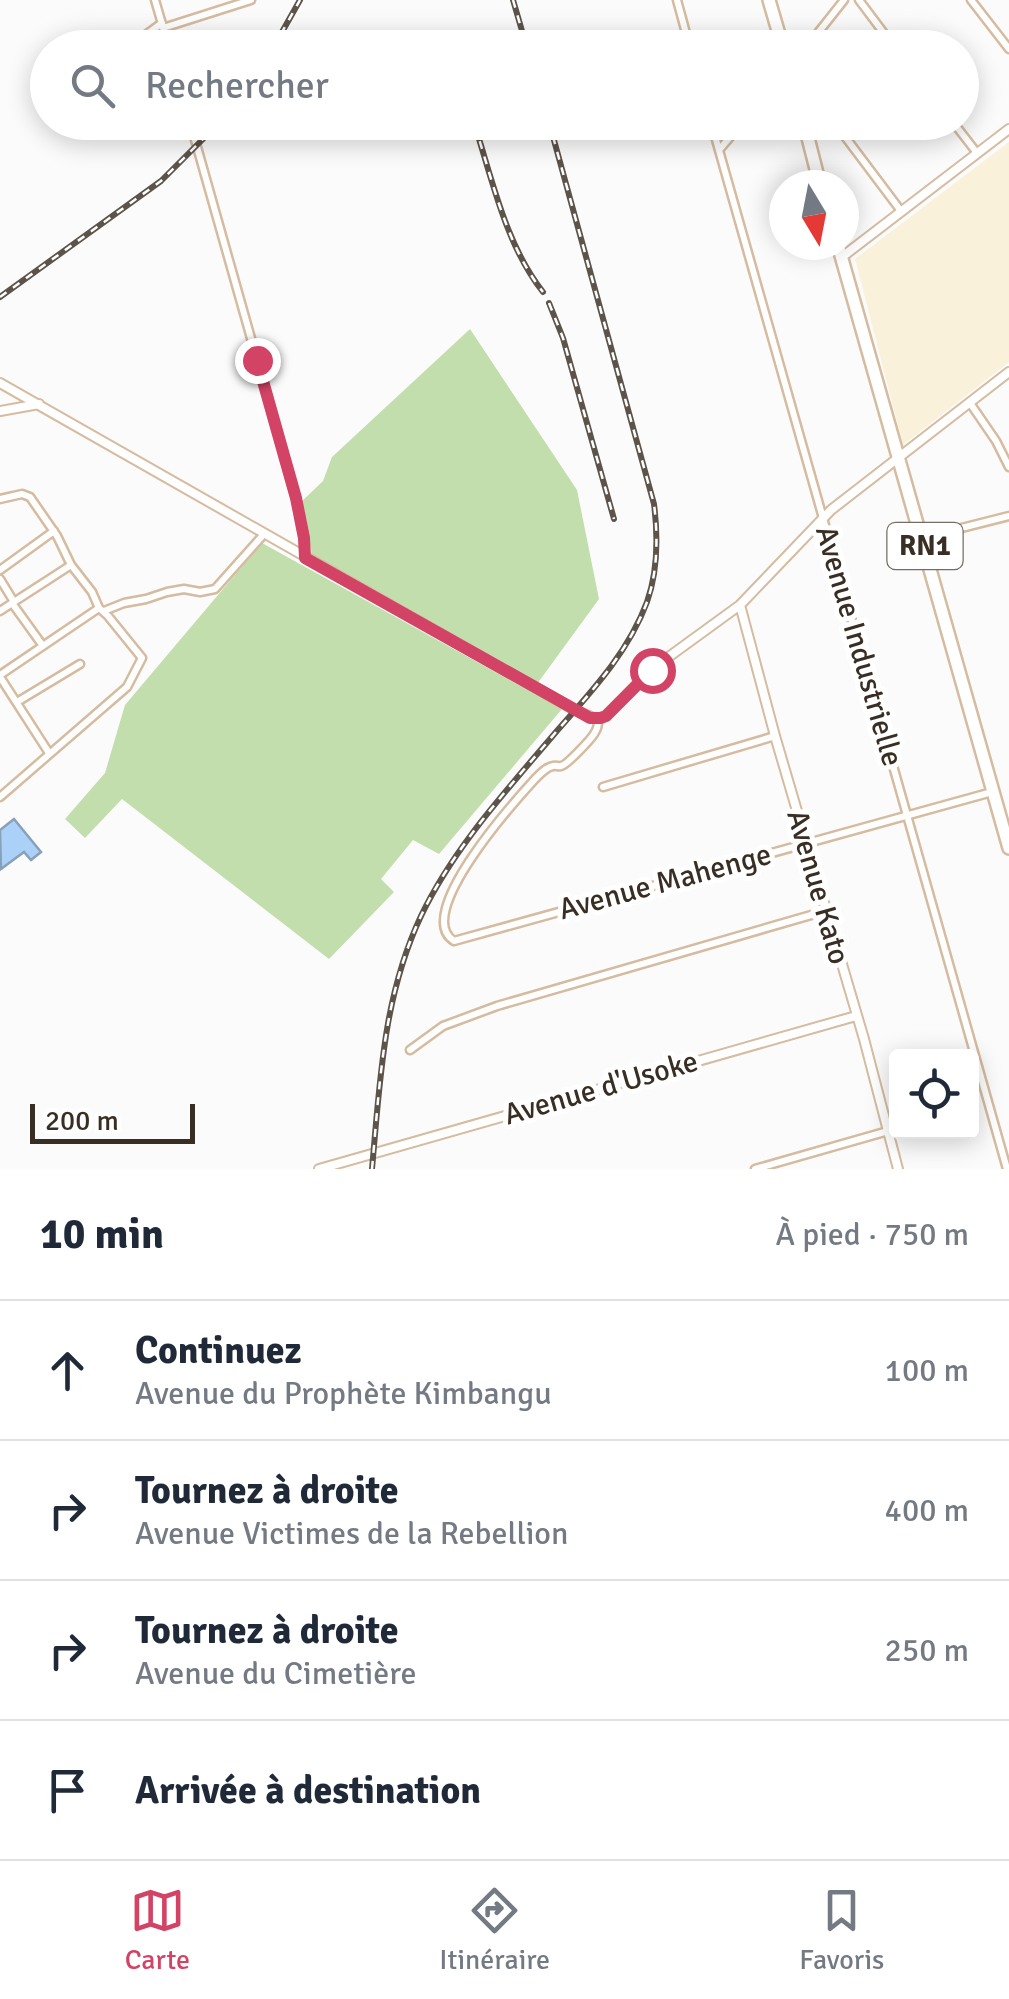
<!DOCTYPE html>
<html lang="fr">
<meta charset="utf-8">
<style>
body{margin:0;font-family:Signika,sans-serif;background:#f2f2f3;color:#1f2937}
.controls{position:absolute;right:30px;bottom:30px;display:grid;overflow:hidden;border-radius:10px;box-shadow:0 5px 25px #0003}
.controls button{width:90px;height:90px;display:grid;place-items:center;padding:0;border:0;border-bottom:2px solid #e0e1e3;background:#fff;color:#1f2937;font:50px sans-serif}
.compass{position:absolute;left:769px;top:170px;width:90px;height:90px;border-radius:50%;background:#fff;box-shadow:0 5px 25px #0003;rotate:170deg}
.scale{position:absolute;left:30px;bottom:25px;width:165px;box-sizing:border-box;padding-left:10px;border:5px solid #382e23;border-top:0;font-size:28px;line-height:35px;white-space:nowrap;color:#382e23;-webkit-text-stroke:8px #fff;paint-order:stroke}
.stop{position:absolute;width:30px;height:30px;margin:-22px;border:8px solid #d24366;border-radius:50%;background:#fff}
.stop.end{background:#d24366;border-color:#fff;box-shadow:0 2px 10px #0008}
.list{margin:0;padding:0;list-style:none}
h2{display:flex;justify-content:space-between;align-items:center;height:130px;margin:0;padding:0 40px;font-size:42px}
h2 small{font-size:32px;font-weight:400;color:#747a83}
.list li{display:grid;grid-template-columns:65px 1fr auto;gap:30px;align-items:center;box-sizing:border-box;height:140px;padding:0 40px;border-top:2px solid #e0e1e3}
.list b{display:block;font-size:38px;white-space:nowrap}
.list p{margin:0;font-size:32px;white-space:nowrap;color:#747a83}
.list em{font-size:32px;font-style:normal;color:#747a83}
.icon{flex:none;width:55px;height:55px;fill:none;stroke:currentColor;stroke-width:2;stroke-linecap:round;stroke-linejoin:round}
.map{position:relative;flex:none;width:1009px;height:1169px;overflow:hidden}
.search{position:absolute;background:#fff;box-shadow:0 5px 25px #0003;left:30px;right:30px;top:30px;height:110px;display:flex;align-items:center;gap:25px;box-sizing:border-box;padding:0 35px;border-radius:55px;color:#747a83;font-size:38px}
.sheet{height:690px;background:#fff}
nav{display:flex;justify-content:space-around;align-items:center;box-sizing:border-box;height:140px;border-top:2px solid #e0e1e3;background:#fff;font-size:28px;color:#747a83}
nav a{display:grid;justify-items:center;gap:5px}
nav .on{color:#d24366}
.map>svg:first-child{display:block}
</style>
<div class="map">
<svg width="1009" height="1169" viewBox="0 0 1009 1169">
<rect width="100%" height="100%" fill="#fbfbfb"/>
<path fill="#faf1db" d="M1009 142V362L903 445 855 259Z"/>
<path fill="#c2dead" d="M470 329 577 490 599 599 537 684 312 555 301 502 323 481 332 457Z
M262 543 562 709 439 854 413 840 381 879 394 892 329 959 122 799 85 838 65 819 105 773 125 705Z"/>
<path fill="#acd1f9" stroke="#89a0b9" stroke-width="2.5" d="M14 819 41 852 31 860 24 852 1 869 0 830Z"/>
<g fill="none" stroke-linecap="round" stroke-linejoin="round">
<defs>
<path id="minor" d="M155 0 169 48
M677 0 690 48
M859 0 895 48
M971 0 1009 49
M163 28 251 0
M128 48 162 23
M806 48 844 0
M190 122 296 498 304 539 305 557
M711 122 1007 1169
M834 122 901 211
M953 122 977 153
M719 150 743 122
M970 403 996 441 1009 467
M0 499 22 494 30 497 57 536 71 565 92 592 99 608 108 616 142 658 127 687 0 797
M922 538 1009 516
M0 570 54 531
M0 579 14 602
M12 603 43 646
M0 611 71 565
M104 611 124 603 146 599 167 592 184 589 200 592 215 589 264 534
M0 675 99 608
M0 677 49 753
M17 702 80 664
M598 719C598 725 598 728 594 734 591 739 567 765 561 766 559 767 556 765 553 766 546 767 540 774 535 779 514 802 412 915 454 941L992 792
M603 787 775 736
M410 1050 443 1026 497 1006 825 911
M755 1169 888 1131"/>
<path id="tertiary" d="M842 257 1009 129
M0 383 575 710 596 719 606 716 652 669 740 605 831 510 1009 372
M0 411 39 404
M740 605 775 736 864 1039 898 1169
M319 1169 856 1016"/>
<path id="trunk" d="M769 0 783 48
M804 122 820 185
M838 245 1009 848"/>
</defs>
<use href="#minor" stroke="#d5bca0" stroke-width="11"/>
<use href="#tertiary" stroke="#d5bca0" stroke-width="12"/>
<use href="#trunk" stroke="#d5bca0" stroke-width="16"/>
<use href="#minor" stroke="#fff" stroke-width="6"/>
<use href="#tertiary" stroke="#fff" stroke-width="8"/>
<use href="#trunk" stroke="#fff" stroke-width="11"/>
<defs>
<path id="rail" d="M513 0 527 48
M273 48 300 0
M475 126C493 182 506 245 543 292
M0 297 161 181 220 122
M549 303 563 338 614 519
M372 1169C380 1081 383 997 421 916 454 847 507 790 556 732 591 692 628 653 647 602 658 571 658 536 654 504L549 122"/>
</defs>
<use href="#rail" stroke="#5c534a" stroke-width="6"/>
<use href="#rail" stroke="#fff" stroke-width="2.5" stroke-dasharray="8" stroke-linecap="butt"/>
</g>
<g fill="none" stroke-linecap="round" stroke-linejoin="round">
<path stroke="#d24366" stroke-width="12" d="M257 360 296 498 304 538 305 558 590 718H601L606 716 652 670"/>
</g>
<g text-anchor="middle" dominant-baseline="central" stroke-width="10" stroke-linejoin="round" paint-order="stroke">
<rect fill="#fff" stroke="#746d65" stroke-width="2.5" x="887.5" y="523" width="75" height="46" rx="8"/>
<g font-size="28" font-weight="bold" fill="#382e23">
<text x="925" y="546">RN1</text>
</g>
<g font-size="30" fill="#382e23" stroke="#fff">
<text transform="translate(859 646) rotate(74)">Avenue Industrielle</text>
<text transform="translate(665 882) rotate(-15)">Avenue Mahenge</text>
<text transform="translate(818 887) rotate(74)">Avenue Kato</text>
<text transform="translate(601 1088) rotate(-16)">Avenue d'Usoke</text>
</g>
</g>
</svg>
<div class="controls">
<button><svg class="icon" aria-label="locate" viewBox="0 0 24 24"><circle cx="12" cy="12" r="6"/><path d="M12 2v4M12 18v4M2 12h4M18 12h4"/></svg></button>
</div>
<svg class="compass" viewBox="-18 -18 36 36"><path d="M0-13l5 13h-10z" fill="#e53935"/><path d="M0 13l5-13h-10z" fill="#747a83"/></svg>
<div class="scale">200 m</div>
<div class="stop" style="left:652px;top:670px"></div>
<div class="stop end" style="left:257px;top:360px"></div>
<div class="search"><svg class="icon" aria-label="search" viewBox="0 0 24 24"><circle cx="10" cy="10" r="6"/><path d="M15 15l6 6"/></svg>Rechercher</div>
</div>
<section class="sheet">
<h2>10 min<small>À pied · 750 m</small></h2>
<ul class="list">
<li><svg class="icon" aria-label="ahead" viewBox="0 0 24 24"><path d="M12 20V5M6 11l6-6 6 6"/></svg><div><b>Continuez</b><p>Avenue du Prophète Kimbangu</p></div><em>100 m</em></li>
<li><svg class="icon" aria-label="right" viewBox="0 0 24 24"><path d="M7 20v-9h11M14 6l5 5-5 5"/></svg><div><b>Tournez à droite</b><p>Avenue Victimes de la Rebellion</p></div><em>400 m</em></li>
<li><svg class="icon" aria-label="right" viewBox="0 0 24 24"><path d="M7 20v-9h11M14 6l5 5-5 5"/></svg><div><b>Tournez à droite</b><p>Avenue du Cimetière</p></div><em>250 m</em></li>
<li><svg class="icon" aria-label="arrive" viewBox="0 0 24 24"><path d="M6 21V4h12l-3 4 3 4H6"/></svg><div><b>Arrivée à destination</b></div></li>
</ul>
</section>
<nav>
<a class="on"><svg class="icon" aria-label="map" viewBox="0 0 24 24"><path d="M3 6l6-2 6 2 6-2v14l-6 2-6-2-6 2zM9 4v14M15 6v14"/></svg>Carte</a>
<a><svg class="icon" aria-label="directions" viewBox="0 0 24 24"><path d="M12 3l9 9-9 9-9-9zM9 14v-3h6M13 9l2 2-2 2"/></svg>Itinéraire</a>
<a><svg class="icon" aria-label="saved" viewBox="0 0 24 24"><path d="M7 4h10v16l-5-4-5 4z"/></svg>Favoris</a>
</nav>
